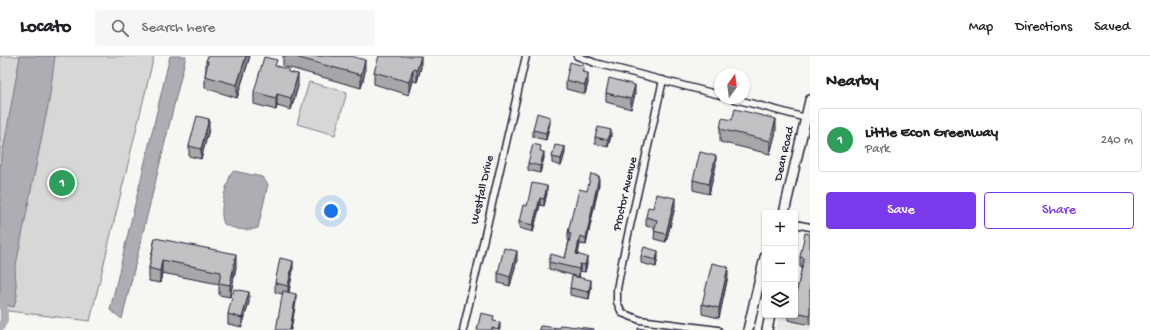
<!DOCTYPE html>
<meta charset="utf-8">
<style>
body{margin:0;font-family:"Gochi Hand",sans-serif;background:#f6f6f6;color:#202124}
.controls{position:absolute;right:12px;bottom:12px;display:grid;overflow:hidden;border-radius:4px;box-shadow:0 1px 3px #0004}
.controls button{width:36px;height:36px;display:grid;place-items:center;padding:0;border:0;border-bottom:1px solid #e0e0e0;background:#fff;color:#202124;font:20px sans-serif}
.compass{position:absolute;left:714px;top:12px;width:36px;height:36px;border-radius:50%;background:#fff;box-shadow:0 1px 3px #0004;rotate:14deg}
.you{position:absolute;left:331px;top:155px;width:14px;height:14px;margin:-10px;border:3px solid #fff;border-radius:50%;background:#1a73e8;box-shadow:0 0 0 6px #1a73e833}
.badge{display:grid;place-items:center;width:26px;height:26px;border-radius:50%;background:#7c3aed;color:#fff;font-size:13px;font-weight:700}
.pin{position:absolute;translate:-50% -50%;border:2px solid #fff;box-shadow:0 1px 4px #0006}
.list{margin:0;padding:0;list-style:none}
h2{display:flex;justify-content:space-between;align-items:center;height:52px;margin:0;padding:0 16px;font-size:17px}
h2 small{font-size:13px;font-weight:400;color:#757577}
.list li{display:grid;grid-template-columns:26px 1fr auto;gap:12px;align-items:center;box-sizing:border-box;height:64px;margin:0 8px 8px;padding:0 8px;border:1px solid #e0e0e0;border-radius:4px}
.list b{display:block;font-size:15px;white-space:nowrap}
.list p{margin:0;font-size:13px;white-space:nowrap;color:#757577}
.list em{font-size:13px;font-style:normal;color:#757577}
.actions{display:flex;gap:8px;padding:12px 16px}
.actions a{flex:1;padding:9px 0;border:1px solid #7c3aed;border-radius:4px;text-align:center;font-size:14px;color:#7c3aed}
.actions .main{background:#7c3aed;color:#fff}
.icon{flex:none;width:22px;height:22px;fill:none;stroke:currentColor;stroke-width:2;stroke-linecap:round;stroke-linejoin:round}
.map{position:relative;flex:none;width:810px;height:274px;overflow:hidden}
header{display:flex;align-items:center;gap:24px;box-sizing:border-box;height:56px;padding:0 20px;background:#fff;border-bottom:1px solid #e0e0e0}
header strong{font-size:19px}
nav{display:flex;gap:22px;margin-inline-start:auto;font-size:14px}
.search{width:280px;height:36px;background:#f6f6f6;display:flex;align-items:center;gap:10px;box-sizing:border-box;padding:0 14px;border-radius:4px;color:#757577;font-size:15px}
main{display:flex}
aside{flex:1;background:#fff}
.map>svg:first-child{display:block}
</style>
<header>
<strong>Locato</strong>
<div class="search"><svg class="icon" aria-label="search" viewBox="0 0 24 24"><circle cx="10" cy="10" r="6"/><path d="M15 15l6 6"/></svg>Search here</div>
<nav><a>Map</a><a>Directions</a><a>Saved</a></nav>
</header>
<main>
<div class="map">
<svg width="810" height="274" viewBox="0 0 810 274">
<rect width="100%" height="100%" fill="#f6f6f2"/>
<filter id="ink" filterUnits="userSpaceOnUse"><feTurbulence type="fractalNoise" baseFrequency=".025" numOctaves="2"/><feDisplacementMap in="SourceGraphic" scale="8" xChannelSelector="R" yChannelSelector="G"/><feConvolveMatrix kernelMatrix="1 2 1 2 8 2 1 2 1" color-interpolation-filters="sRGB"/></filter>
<g filter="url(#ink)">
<path fill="#e6e6e4" d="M810 252V274H776L779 259H795Z"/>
<path fill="#d7d7d7" stroke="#7c7c89" d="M0 0H154L90 265 0 254Z
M309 26 347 36 335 79 297 68Z"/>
<path fill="#adadb3" stroke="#757583" d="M20 0H55L49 45 15 214 17 240 14 251 0 248V112Z
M170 0H186L122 263 110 254Z
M234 115 262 121 268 128 258 172C246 176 234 173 224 168 218 153 226 132 231 117Z"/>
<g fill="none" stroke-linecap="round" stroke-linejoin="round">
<path stroke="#adadb3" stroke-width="8" d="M0 272 4 264 3 240"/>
<defs>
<path id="minor" d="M577 0 595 7 720 39
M663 24 623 201 617 233V246L622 257 640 264 718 274
M731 42 806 62
M795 168 810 171
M463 274 526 0"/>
<path id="secondary" d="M784 157 810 44
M748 274 765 201
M767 274 770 259"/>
</defs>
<use href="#minor" stroke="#22223b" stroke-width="9"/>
<use href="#secondary" stroke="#22223b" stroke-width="12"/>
<use href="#minor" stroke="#f6f6f2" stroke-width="6"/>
<use href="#secondary" stroke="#f6f6f2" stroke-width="9"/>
</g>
<path fill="#a7a7a9" stroke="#22223b" d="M250 0 237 42 205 32V20L206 13V5Z
M283 0H351L365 16 361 32 283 10Z
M277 10 288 16 298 30 291 54 277 50 276 54 254 48V36Z
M421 11 417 26 413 25 409 39 374 28V16Z
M584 16 588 27 585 38 566 33V24Z
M606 37 635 38 631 53 606 46Z
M550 67 546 84 533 81V74Z
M209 73 201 103 189 100V90Z
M720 73 776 75 770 98 720 86Z
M611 80 608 91 595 88V81Z
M541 95 544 102 540 117 528 114V107Z
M565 97 561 110 552 107V101Z
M716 109 709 138 693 134V124Z
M599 128 586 189 580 188 578 198 587 208 585 216 580 215 579 221 549 213V206L565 202 569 185 568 184V177L575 151 587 135Z
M547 137 544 150 540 149 533 176 519 172V166L527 150Z
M675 151 666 186 654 183 655 172 646 170V161L653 152Z
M810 178V269L788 264V259H795V243L802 211H800V201Z
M155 182 236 211 230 241 219 239V228L162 217 160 227 149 225V212Z
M641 200 658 201 656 211 641 207Z
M517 204 510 230 498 227V217Z
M293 214 289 236 296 246 282 238 275 236V227Z
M728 220 719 262 702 258V248Z
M591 231 589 243 570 239V232Z
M249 246 242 271 228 268V258Z"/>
<path fill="#888889" stroke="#22223b" d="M246 0H250L237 42V29Z
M421 0V11L417 26V14Z
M365 4V16L361 32V19Z
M413 13V25L409 39V26Z
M588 17V27L585 38V29Z
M298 18V30L291 54V42Z
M635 29V38L631 53V43Z
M277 38V50L276 54V42Z
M550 61V67L546 84V77Z
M209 63V73L201 103V93Z
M776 63V75L770 98V85Z
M611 74V80L608 91V84Z
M565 91V97L561 110V103Z
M544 96V102L540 117V110Z
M716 100V109L709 138V128Z
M599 120V128L586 189V182Z
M547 130V137L544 150V143Z
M540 142V149L533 176V169Z
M675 142V151L666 186V178Z
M580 180V188L576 205V198Z
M517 195V204L510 230V221Z
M658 195V201L656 211V204Z
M236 198V211L230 241V229Z
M587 201V208L585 216V209Z
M162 204V217L160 227V215Z
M293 205V214L288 239V230Z
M580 208V215L579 221V213Z
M728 211V220L719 262V252Z
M591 224V231L589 243V236Z
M249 236V246L242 271V262Z
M296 238V246L291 274H290Z
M500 266V274H498Z"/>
<path fill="#c2c2c4" stroke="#22223b" d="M208 0H246L237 29 205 20 208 5H206Z
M292 0H351L365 4 361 19Z
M379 0H421L417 14 413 13 409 26 374 16Z
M264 1 277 4 275 10 288 13V16L298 18 291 42 277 38 276 42 254 36Z
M570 6 584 10 582 16 588 17 585 29 566 24Z
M609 22 635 29 631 43 606 37Z
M735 53 776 63 770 85 720 73 722 62 732 64Z
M537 57 550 61 546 77 533 74Z
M197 60 209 63 201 93 189 90Z
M598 71 611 74 608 84 595 81Z
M533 88 541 90 540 95 544 96 540 110 528 107Z
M555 89 565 91 561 103 552 101Z
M700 96 716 100 709 128 693 124Z
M591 118 599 120 586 182 580 180 576 198 587 201 585 209 580 208 579 213 549 206 551 198 565 202 571 178 568 177 574 150 575 151 579 133 587 135Z
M532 127 547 130 544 143 540 142 533 169 519 166 523 149 527 150Z
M656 138 675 142 666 178 654 175 657 164 646 161 648 151 653 152Z
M805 177 810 178V259L795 256V243L804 202 800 201Z
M155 182 236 198 230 229 219 227 221 216 162 204 160 215 149 212Z
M644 191 658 195 656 204 641 200Z
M504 192 517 195 510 221 498 217Z
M280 202 293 205 288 230 275 227Z
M712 207 728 211 719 252 702 248Z
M572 220 591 224 589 236 570 232Z
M234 233 249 236 242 262 228 258Z
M283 235 296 238 290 274H276Z
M481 257 494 260 493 265 500 266 498 274 492 272V274H477Z
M560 269 594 273V274H539L540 270 559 272Z
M638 272 649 274H638Z"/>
</g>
<g text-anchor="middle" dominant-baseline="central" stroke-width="3" stroke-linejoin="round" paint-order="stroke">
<g font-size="12" fill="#22223b" stroke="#f6f6f2">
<text transform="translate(785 98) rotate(-77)">Dean Road</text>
<text transform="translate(483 134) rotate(-77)">Westfall Drive</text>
<text transform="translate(626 138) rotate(-77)">Proctor Avenue</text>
</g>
</g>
</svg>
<div class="controls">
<button>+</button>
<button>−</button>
<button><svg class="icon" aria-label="layers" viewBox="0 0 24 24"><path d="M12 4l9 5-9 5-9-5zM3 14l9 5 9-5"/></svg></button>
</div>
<svg class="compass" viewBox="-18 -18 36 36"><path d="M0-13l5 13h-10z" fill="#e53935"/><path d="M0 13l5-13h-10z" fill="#757577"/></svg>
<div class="you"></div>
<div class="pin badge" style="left:62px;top:127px;background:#2e9e5b">1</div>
</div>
<aside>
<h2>Nearby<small></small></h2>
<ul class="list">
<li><span class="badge" style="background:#2e9e5b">1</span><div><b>Little Econ Greenway</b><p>Park</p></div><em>240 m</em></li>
</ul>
<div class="actions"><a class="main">Save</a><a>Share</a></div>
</aside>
</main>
